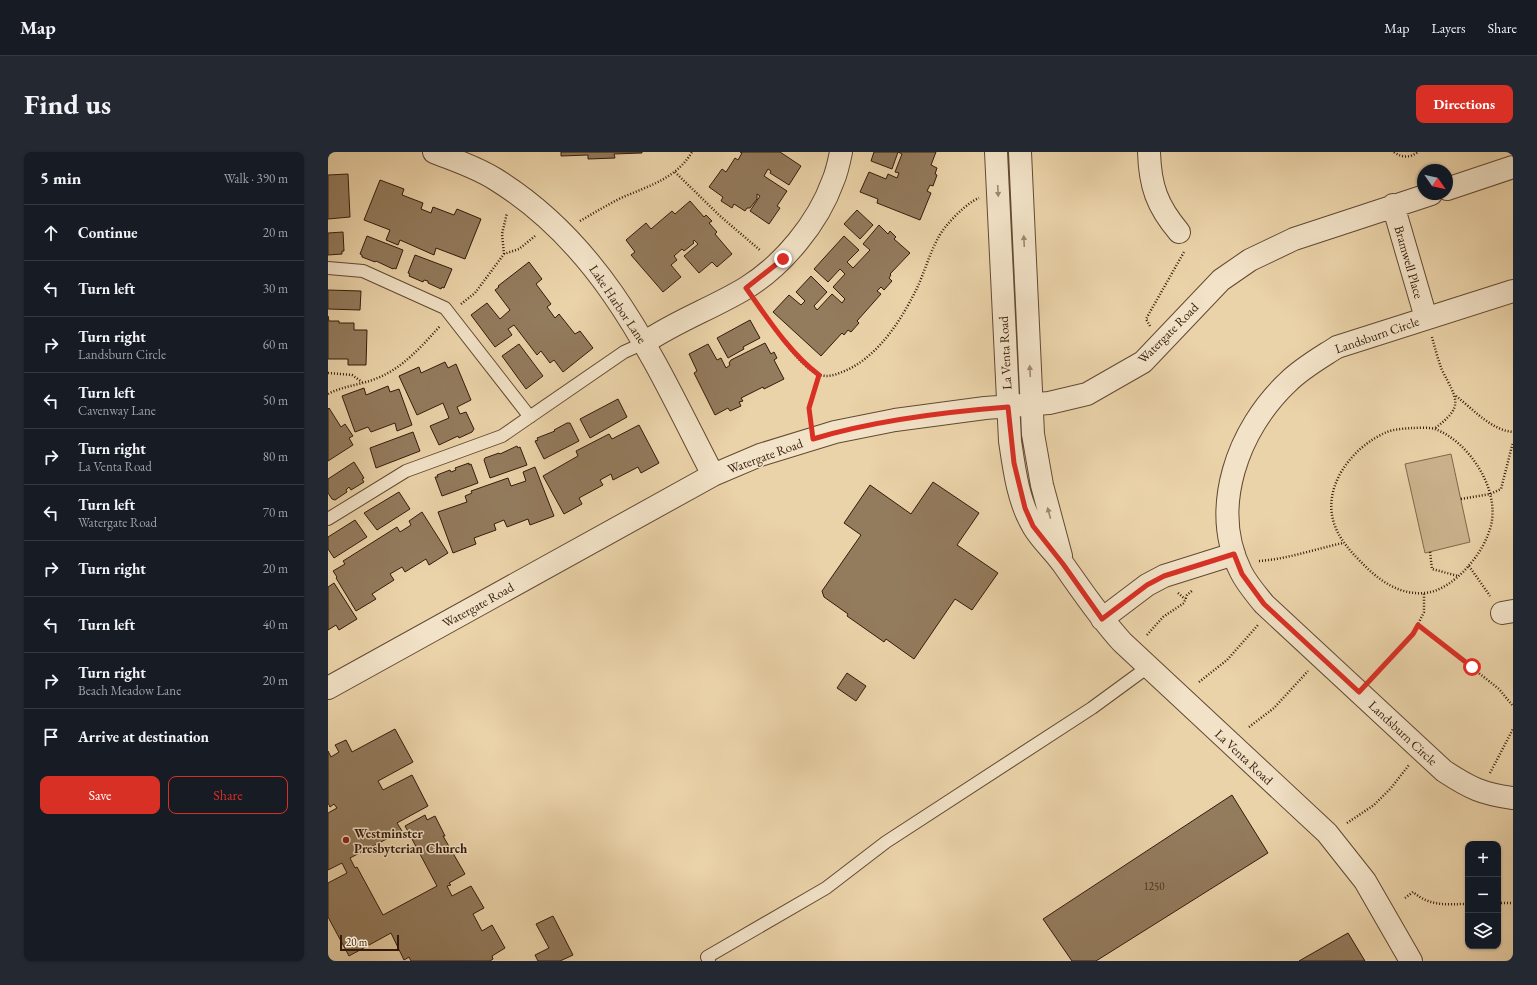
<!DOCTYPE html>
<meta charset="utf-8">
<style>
body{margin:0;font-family:"EB Garamond",serif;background:#242831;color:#f1f3f6}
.controls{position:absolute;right:12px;bottom:12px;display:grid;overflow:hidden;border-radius:8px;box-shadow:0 1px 3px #0004}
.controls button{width:36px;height:36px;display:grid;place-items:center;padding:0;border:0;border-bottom:1px solid #363941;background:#171b24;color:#f1f3f6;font:20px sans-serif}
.compass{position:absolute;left:1089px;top:12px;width:36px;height:36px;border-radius:50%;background:#171b24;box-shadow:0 1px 3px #0004;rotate:124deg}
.scale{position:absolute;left:12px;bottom:10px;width:59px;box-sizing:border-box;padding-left:4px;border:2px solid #341b0b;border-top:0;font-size:11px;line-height:14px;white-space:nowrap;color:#341b0b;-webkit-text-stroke:3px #f2e2c7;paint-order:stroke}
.stop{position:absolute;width:12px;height:12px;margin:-9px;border:3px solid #d93025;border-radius:50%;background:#fff}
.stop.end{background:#d93025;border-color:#fff;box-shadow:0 1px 4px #0008}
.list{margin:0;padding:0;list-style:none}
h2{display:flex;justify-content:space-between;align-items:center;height:52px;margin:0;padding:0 16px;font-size:17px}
h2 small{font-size:13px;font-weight:400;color:#9ea1a6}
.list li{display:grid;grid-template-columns:26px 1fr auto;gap:12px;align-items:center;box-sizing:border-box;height:56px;padding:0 16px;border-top:1px solid #363941}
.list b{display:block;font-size:15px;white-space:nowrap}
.list p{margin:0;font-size:13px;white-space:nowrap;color:#9ea1a6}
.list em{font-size:13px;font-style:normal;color:#9ea1a6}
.actions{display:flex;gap:8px;padding:12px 16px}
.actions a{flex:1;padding:9px 0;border:1px solid #d93025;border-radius:8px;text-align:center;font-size:14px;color:#d93025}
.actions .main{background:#d93025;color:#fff}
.icon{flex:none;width:22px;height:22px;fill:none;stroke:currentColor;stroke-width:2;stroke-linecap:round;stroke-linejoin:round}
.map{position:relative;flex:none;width:1185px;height:809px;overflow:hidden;border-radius:8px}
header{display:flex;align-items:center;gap:24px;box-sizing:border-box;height:56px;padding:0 20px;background:#171b24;border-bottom:1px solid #363941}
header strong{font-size:19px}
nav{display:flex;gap:22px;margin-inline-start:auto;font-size:14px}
.intro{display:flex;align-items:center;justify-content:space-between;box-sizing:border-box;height:96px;padding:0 24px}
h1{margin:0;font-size:28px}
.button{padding:10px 18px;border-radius:8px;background:#d93025;color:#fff;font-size:14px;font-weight:700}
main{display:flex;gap:24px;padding:0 24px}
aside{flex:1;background:#171b24;border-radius:8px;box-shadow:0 1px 3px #0004}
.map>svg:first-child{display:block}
</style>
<header>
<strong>Map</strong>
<nav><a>Map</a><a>Layers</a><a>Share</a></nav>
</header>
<div class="intro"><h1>Find us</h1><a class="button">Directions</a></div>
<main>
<aside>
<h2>5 min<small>Walk · 390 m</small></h2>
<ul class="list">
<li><svg class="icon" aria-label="ahead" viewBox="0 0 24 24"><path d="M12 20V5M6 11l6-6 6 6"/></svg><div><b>Continue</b></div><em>20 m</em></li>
<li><svg class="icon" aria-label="left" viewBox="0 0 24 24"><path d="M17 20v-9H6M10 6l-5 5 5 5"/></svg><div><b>Turn left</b></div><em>30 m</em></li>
<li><svg class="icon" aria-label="right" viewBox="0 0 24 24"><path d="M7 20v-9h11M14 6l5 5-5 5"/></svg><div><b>Turn right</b><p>Landsburn Circle</p></div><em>60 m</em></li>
<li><svg class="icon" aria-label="left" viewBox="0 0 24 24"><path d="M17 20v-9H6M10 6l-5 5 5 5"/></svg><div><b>Turn left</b><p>Cavenway Lane</p></div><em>50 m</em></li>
<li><svg class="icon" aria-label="right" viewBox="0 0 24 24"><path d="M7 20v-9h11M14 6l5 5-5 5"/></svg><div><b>Turn right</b><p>La Venta Road</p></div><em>80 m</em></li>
<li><svg class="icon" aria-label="left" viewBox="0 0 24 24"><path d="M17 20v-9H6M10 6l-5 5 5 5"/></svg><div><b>Turn left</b><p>Watergate Road</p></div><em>70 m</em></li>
<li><svg class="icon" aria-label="right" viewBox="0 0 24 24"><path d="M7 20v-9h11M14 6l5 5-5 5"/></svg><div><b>Turn right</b></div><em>20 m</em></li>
<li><svg class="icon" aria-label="left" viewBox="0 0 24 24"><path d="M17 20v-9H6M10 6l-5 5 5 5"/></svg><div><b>Turn left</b></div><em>40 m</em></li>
<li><svg class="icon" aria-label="right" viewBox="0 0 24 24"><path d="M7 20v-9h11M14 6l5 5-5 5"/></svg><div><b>Turn right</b><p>Beach Meadow Lane</p></div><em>20 m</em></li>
<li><svg class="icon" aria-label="arrive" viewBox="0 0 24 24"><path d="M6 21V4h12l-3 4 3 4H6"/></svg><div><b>Arrive at destination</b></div></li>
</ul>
<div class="actions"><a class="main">Save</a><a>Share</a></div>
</aside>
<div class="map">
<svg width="1185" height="809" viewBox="0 0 1185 809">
<rect width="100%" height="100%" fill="#ebd3a9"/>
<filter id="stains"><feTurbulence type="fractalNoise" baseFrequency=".005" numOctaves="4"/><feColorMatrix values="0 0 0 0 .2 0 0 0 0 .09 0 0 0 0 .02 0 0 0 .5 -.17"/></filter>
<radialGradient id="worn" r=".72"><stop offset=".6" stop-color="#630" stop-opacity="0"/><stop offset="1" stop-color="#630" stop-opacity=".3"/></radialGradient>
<path fill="#ccb48e" stroke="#80684c" d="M1123 302 1142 390 1097 401 1077 312Z"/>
<path fill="#937b5d" stroke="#341b0b" d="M233 0H314V1L286 2 287 6 260 7V3L233 4Z
M412 0H452L473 14 461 33 442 21 443 19 440 17 436 24 459 39 449 54 452 56 441 72 422 59 432 44 429 42V47L422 56H419L417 59 406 52 404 56 393 49 395 45 381 35 394 17 398 20 407 6 410 8 414 1Z
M546 0H608L603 13 609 16 607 22 609 23 605 34 602 33 599 39 603 41 592 68 549 51 550 47 532 40 541 20 558 27 560 22 569 26 571 21 567 20 574 2 570 0 564 17 543 9Z
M20 22 22 65 0 67V23Z
M52 28 76 37 74 43 95 51 93 57 103 61 105 55 126 63 129 57 153 67 137 107 108 96 106 103 72 88 70 93 58 88 62 78 36 68Z
M362 49 376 65 378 63 384 69 381 71 389 80 387 82 404 102 389 115 384 110 371 121 356 104 370 92 366 88 365 90 366 91 356 99 354 97 346 104 349 108 343 113 353 125 335 140 303 103 307 100 298 88 318 71 323 77 344 59 347 62Z
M529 58 545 73 532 87 516 72Z
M551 73 560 82 562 79 568 85 566 87 582 101 562 122 563 123 561 126 564 129 556 138 553 135 549 139 553 142 529 169 531 171 523 180 520 178 516 183 514 181 493 204 445 160 461 143 473 153 477 149 468 140 483 124 499 140 486 154 489 158 504 142 514 151 517 147 505 135 517 122 512 117 500 130 486 117 516 84 531 98 519 110 525 116 542 98 535 92Z
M15 80 16 99H14V102L0 103V81Z
M39 84 75 98 68 117 66 116 65 117 48 109 47 110 34 105V103L32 102Z
M87 103 124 117 116 136 114 135 113 137 100 131V129L96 128 95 130 81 124 82 122 80 121Z
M201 110 214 127 208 132 223 152 219 155 227 166 231 162 247 182 252 179 265 196 235 220 226 208 222 211 213 199 209 203 186 173 180 177 184 183 167 195 143 163 159 151 172 167 182 158 167 138 171 135 170 134Z
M0 138 33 139 32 158 0 157Z
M0 164 1 169H11V171H26V178H39L38 213H20V207H0Z
M422 168 432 186 415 195 416 197 400 206 389 186Z
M437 191 443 202 446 200 449 206 446 208 456 227 436 237 435 235 413 246 415 249 411 250 413 254 402 259 400 256 387 263 366 221 369 219 361 202 380 192 389 208 393 206 398 216 402 213 401 211 403 208Z
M191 192 215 224 198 237 174 204Z
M117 210 120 216 128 212 143 248 129 255 132 262 138 260 146 277 144 280 131 286 130 284 111 293 102 274 121 266 115 251 89 263 71 224 91 215 93 221Z
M60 234 62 240 71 237 84 273 69 279 67 271 43 280 40 275 27 280 14 244 36 236 38 243Z
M290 247 299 265 262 286 252 267Z
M1 256 13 275 17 272 25 284 21 286 25 293 0 309V257Z
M239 271H242L251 289 216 307 207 289 210 288 209 286 227 279 226 278Z
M311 273 331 311 313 321 310 315 285 328 283 322 272 328 275 333 251 346 254 352 236 362 215 324 250 304 248 299 281 282 284 287Z
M85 280 92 299 48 316 42 296Z
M189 294 190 296 192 295 199 313 162 326 156 308 157 306 171 301 172 302Z
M26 310 36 326 34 327 36 330 23 338 21 335 18 338 19 340 7 348 4 347 0 341V327Z
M141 311V313L143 312 150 331 114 344 107 325H110L109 323 122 318 123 320 128 318 127 316Z
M207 315 226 364 202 373 200 367 179 375 176 368 166 372 168 378 146 386 148 392 125 401 110 360 139 350 137 344 144 341 143 339 180 326 183 334 198 329 195 320Z
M605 330 651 361 629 393 670 421 644 458 627 447 586 507 558 487 556 490 519 464 520 462 496 445 494 439 533 383 516 371 542 333 583 362Z
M71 340 82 357 49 378 36 361Z
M94 360 120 401 101 413 98 407 77 420 74 415 62 422 66 428 44 442 48 447 28 459 8 426 9 425 5 419 17 412 15 409 69 375 72 380 83 373 81 369Z
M27 368 39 385 6 406 0 397V385Z
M6 431 29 467 11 478 8 473 0 478V435Z
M519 521 538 534 528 549 509 536Z
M67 577 85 610 50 629 55 638 84 623 100 654 69 671 74 679 22 706 27 716 29 715 55 763 109 734 77 674 97 663 99 668 107 664 117 684H115L137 722 121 731 123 733 119 734 124 744 143 734 156 756 145 762 154 779 164 773 177 796 164 804 165 807 162 809H83L81 805 76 808 63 781 21 804 0 765V731L19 721 14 711 0 718V661L9 656 6 652 2 655 0 651V599L3 605 11 600 7 593 18 588 24 600Z
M904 643 940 701 768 809H744L715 767Z
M225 764 245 803 232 809H210L207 803 221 796 208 772Z
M1020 781 1037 809H971Z"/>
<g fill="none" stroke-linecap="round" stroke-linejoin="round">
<defs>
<path id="lane" d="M0 116 35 119 117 156 202 265
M0 367 78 319 174 284 296 200 316 191
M381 809 379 805 498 736 558 690 764 556 820 515"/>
<path id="street" d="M106 0C126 8 148 15 167 27 279 96 327 211 385 323
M668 0 682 289C686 316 690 349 705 374 713 388 726 399 735 412 754 439 772 466 794 490L999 681 1037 729 1083 809
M692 0 705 282 714 333 733 404
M821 0C822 34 829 54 851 80
M1119 37 1185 15
M1065 53 1098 166
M1185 139 1009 195C992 206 974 216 960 230 910 277 881 356 913 420 919 432 928 442 936 452L1116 619C1142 636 1154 642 1185 646
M316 191C348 169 385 156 418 136 455 113 490 71 505 29 509 20 511 10 513 0
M1174 461 1185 459
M774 467 819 433 836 424 906 402
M0 536 385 323 432 303 507 280 567 268 657 256 721 251 759 242 815 210 893 128 922 108 966 87 1103 42"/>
</defs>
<use href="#lane" stroke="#624932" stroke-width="14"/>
<use href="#street" stroke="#624932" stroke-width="24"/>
<path stroke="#341b0b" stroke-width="2.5" stroke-dasharray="1 2" stroke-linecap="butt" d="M1066 0C1074 6 1082 6 1090 0
M347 20 392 64 433 99
M252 69C266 61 279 53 293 46 320 34 348 27 364 0
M176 102 174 82 179 61
M133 152 147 141 176 102 191 97 207 84
M430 152C441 169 473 218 492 223 502 226 512 221 521 217 553 201 575 165 590 134 597 118 602 101 610 86 616 74 638 51 651 46
M822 174 818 167 856 100
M1104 185C1107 196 1110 208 1114 218 1129 248 1137 254 1106 277
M0 221 24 223 34 230
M0 242C15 234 32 233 47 227 74 217 93 195 112 174
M1128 244C1145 257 1163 278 1185 280
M482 267 481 256 491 223
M1083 276C1090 276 1100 275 1107 277 1142 290 1174 340 1162 377 1157 393 1148 406 1137 418 1126 429 1112 440 1096 441 1073 443 1053 430 1037 414 1025 402 1013 390 1007 374 992 335 1025 294 1059 280 1066 277 1075 277 1083 276Z
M1133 347 1162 342 1173 337 1185 290
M1102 400 1104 417 1130 424
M931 409C960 407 987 397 1015 391
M1141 414 1162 444
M850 441 857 447
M1090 473 1171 537 1185 554
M819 483 835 465 856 451 859 443 865 438
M1044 526 1085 482 1096 460V441
M871 530 899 508 930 473
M921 575 946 556 980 519
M1162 621 1185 577
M1019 671 1046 653 1063 636 1081 613
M1077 746 1085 740C1103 755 1118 752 1140 752
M1170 751H1185"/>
<use href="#lane" stroke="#f2e2c7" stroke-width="12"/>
<use href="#street" stroke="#f2e2c7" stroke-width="22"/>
</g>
<defs><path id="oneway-solid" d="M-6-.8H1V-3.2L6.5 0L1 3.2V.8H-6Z"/></defs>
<g fill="#9c8872">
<use href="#oneway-solid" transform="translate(670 39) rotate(87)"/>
<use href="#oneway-solid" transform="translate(696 89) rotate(-93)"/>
<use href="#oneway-solid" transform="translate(702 219) rotate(-93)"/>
<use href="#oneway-solid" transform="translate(721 361) rotate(-105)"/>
</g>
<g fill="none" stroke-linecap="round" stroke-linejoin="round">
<path stroke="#d93025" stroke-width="5" d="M455 107 418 136C440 167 461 200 491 223L481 256 485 287C547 268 615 260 680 255L686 311 697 356 705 374 735 412 774 467 819 433 836 424 906 402 914 422 936 452 1031 540 1085 482 1090 473 1144 515"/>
</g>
<circle fill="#8f2418" stroke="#f2e2c7" stroke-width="1.5" cx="18" cy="688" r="4"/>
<g text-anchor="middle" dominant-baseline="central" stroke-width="3" stroke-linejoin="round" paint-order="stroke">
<g font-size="11" fill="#4c3320">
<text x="826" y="734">1250</text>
</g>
<g font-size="13" fill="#341b0b" stroke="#f2e2c7">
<text transform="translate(1081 110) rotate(74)">Bramwell Place</text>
<text transform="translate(290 152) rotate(56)">Lake Harbor Lane</text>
<text transform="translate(840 181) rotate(-45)">Watergate Road</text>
<text transform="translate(1049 183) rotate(-19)">Landsburn Circle</text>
<text transform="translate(677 201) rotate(-93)">La Venta Road</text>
<text transform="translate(437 304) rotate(-20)">Watergate Road</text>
<text transform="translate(150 453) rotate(-29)">Watergate Road</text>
<text transform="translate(1075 581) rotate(43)">Landsburn Circle</text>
<text transform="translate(916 605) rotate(43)">La Venta Road</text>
</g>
<g font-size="13" font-weight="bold" fill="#341b0b" stroke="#f2e2c7" text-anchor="start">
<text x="26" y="681">Westminster<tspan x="26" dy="15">Presbyterian Church</tspan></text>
</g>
</g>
<rect width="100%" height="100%" filter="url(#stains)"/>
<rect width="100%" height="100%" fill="url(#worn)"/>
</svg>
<div class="controls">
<button>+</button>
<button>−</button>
<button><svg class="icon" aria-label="layers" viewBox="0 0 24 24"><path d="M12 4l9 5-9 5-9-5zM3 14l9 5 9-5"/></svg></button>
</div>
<svg class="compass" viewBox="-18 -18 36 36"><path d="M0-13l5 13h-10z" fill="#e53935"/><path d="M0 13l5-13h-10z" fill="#9ea1a6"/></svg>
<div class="scale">20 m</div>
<div class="stop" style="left:1144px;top:515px"></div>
<div class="stop end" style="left:455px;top:107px"></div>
</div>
</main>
